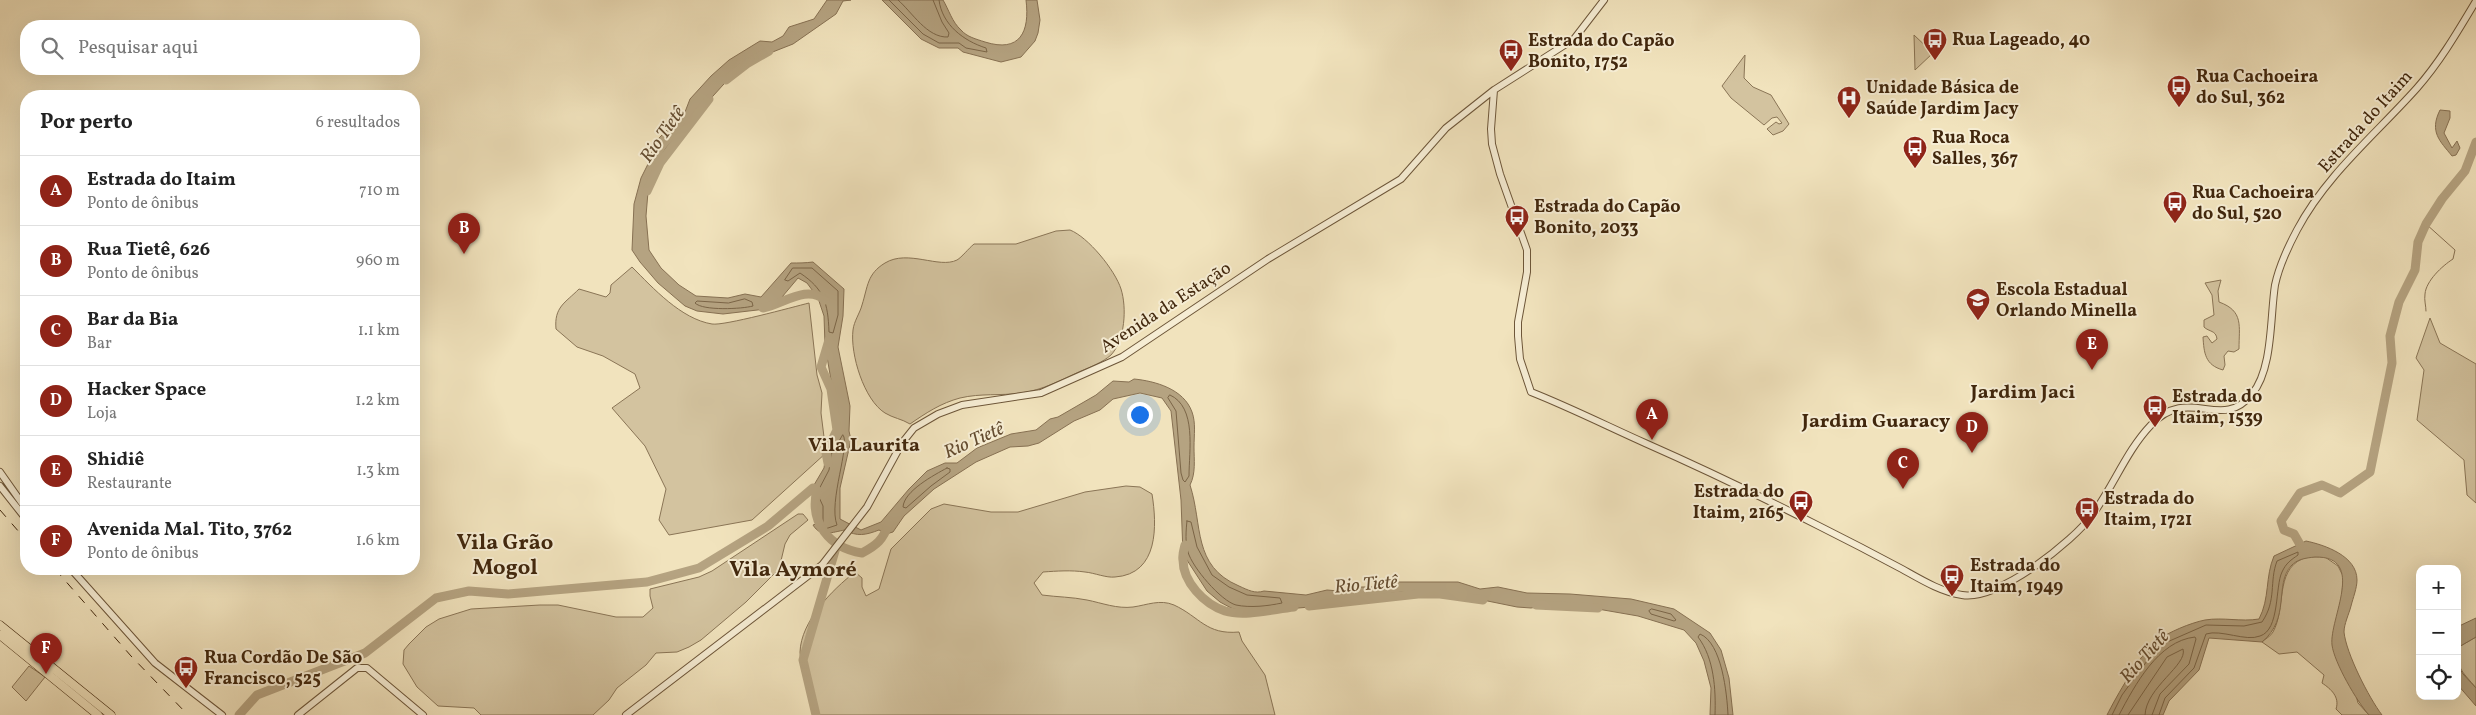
<!DOCTYPE html>
<html lang="pt">
<meta charset="utf-8">
<style>
body{margin:0;font-family:Vollkorn,serif;background:#f2f2f2;color:#222}
.controls{position:absolute;right:15px;bottom:15px;display:grid;overflow:hidden;border-radius:10px;box-shadow:0 5px 20px #0002}
.controls button{width:45px;height:45px;display:grid;place-items:center;padding:0;border:0;border-bottom:1px solid #e0e0e0;background:#fff;color:#222;font:25px sans-serif}
.you{position:absolute;left:1139px;top:414px;width:18px;height:18px;margin:-12px;border:4px solid #fff;border-radius:50%;background:#1a73e8;box-shadow:0 0 0 8px #1a73e833}
.badge{display:grid;place-items:center;width:32px;height:32px;border-radius:50%;background:#8f2418;color:#fff;font-size:16px;font-weight:700}
.pin{position:absolute;translate:-50% -41px;filter:drop-shadow(0 1px 2px #0008)}
.pin::after{content:'';position:absolute;top:26px;width:18px;height:15px;background:inherit;clip-path:polygon(0 0,100% 0,50% 100%)}
.list{margin:0;padding:0;list-style:none}
h2{display:flex;justify-content:space-between;align-items:center;height:65px;margin:0;padding:0 20px;font-size:21px}
h2 small{font-size:16px;font-weight:400;color:#767676}
.list li{display:grid;grid-template-columns:32px 1fr auto;gap:15px;align-items:center;box-sizing:border-box;height:70px;padding:0 20px;border-top:1px solid #e0e0e0}
.list b{display:block;font-size:19px;white-space:nowrap}
.list p{margin:0;font-size:16px;white-space:nowrap;color:#767676}
.list em{font-size:16px;font-style:normal;color:#767676}
.icon{flex:none;width:28px;height:28px;fill:none;stroke:currentColor;stroke-width:2;stroke-linecap:round;stroke-linejoin:round}
.map{position:relative;flex:none;width:2476px;height:715px;overflow:hidden}
.search{position:absolute;background:#fff;box-shadow:0 5px 20px #0002;left:20px;top:20px;width:400px;height:55px;display:flex;align-items:center;gap:12px;box-sizing:border-box;padding:0 18px;border-radius:20px;color:#767676;font-size:19px}
.panel{position:absolute;background:#fff;box-shadow:0 5px 20px #0002;left:20px;top:90px;width:400px;height:485px;border-radius:20px}
.map>svg:first-child{display:block}
</style>
<div class="map">
<svg width="2476" height="715" viewBox="0 0 2476 715">
<rect width="100%" height="100%" fill="#f1e3bd"/>
<filter id="stains"><feTurbulence type="fractalNoise" baseFrequency=".004" numOctaves="4"/><feColorMatrix values="0 0 0 0 .2 0 0 0 0 .09 0 0 0 0 .02 0 0 0 .5 -.17"/></filter>
<radialGradient id="worn" r=".72"><stop offset=".6" stop-color="#630" stop-opacity="0"/><stop offset="1" stop-color="#630" stop-opacity=".3"/></radialGradient>
<path fill="#d3c39f" stroke="#8a7556" d="M1914 35 1933 53 1915 70Z
M1745 55 1744 78 1753 87 1771 95 1789 124 1783 131 1773 135 1767 129 1776 122 1779 124 1782 123 1777 117 1772 118 1764 125 1731 98 1722 86Z
M1070 230C1088 237 1115 270 1121 289 1127 308 1125 340 1111 355 1103 362 1091 367 1081 371 1061 380 1043 390 1021 393 1000 396 981 393 960 398 941 403 926 413 910 424 902 419 893 418 885 413 864 400 850 354 853 330 854 321 860 313 862 305 868 286 867 274 885 263 908 249 939 269 957 260 962 257 968 249 974 244H1016L1056 231Z
M632 267C653 288 681 319 712 324 724 326 793 307 809 303L817 375 822 393 821 413 826 453 752 520 669 535 659 520 666 489 645 446 612 408 640 388 635 374 603 356 577 347 556 329C554 307 565 303 579 289L606 297 610 293 611 285Z
M2221 280 2218 291 2219 302C2244 311 2239 326 2239 349L2234 352 2228 351 2224 356 2225 365 2223 370C2205 365 2204 353 2203 337L2207 336 2212 343 2217 339C2216 330 2209 332 2204 327V320L2214 315 2212 295 2205 283Z
M2430 318 2440 343 2476 364V503L2467 495 2464 460 2417 420 2424 370 2416 358Z
M1126 486 1140 487 1152 494C1157 525 1159 574 1115 577 1106 578 1095 573 1085 572 1071 570 1057 571 1043 572L1034 583 1042 595C1057 597 1072 597 1087 600 1102 603 1117 609 1133 607 1147 605 1160 599 1174 605 1200 617 1206 635 1239 632L1242 641 1265 675 1275 715H815C813 705 813 694 810 684 807 673 800 665 800 652 801 621 832 590 855 572L862 578V587L866 596 879 589 891 549 931 509 944 504 991 512H1018L1085 492Z
M798 514H803L808 520 790 535 785 544 779 569 746 602 701 640 689 647 677 652 656 653 646 665 617 688 609 700 593 715H481L474 708 438 706 417 687 403 664 404 650 409 644 426 627 439 619 471 609 540 605H558L616 617H643L653 608 650 596V589L699 577 712 571Z
M2325 557 2338 566 2343 576 2342 595 2336 621 2358 703 2369 715H2342L2336 709C2340 697 2331 689 2322 683L2324 675 2297 652 2279 654 2262 642C2265 639 2271 636 2273 632 2286 609 2275 571 2302 559 2308 556 2318 557 2325 557Z
M2476 637V688C2463 672 2457 670 2457 648Z
M29 666 45 677 26 701 12 687Z"/>
<path fill="#b5a381" stroke="#877153" d="M827 0H851L843 1 836 14 793 44 742 64 666 148 654 169 648 192 646 216 649 250 661 268 679 285 696 296 728 298 745 294 761 297 791 263C799 263 805 263 813 262L844 289 843 316 838 347 850 406 849 431 851 440 840 488V519L861 530 881 522 909 489 927 471 945 463H957L977 448 1011 434 1036 430 1050 419 1058 417 1096 395 1113 381 1129 382 1134 379C1155 381 1184 389 1192 412 1196 423 1194 435 1194 447 1194 460 1196 473 1190 485 1203 525 1192 566 1239 586 1248 590 1255 594 1264 591L1306 595 1327 590 1339 591 1351 587H1377L1383 582H1458L1480 589 1498 587 1527 593 1570 594 1631 599 1674 609 1710 633 1721 650 1729 678 1733 715H1710L1711 688 1704 661 1696 643 1684 630 1638 616 1592 608 1553 604 1531 608 1517 607 1463 596 1402 592 1334 601 1310 607 1251 612 1233 609 1220 602 1207 591 1183 554 1181 500 1171 411 1162 398 1140 393 1113 399 1100 410 1074 421 1039 443 1028 446 1010 447 976 462 934 489 904 516 893 532 886 534 879 530C866 535 857 537 845 530 832 532 821 538 813 525L819 523 818 507 812 494 814 485 824 468 826 453 834 441 838 421 825 345 824 316 818 298 807 283 798 278 777 303 766 309 723 314 697 311 685 306 658 283 640 262 632 250 634 204 641 178 649 162 654 143 685 112 690 99 711 76 729 60 760 41 772 42 783 36 789 27 814 19Z
M882 0H943C949 10 952 22 961 30 967 37 976 39 985 42 1020 53 1030 32 1026 0H1037L1040 20 1038 33 1035 41 1021 57 1001 62 963 52 958 48H939L921 39Z
M2440 110 2450 111V118L2444 133 2452 148 2457 141 2460 148 2456 155 2452 156C2440 141 2429 132 2440 110Z
M2306 541C2325 545 2357 556 2357 580 2357 588 2353 598 2351 606 2349 614 2344 624 2344 632 2346 653 2369 698 2382 715H2369C2357 702 2334 662 2332 645 2329 619 2367 556 2315 557 2306 558 2297 559 2291 566 2274 585 2291 618 2262 642L2209 638 2199 670 2169 701 2163 715H2107C2115 699 2142 651 2156 641 2169 632 2190 623 2205 620 2223 617 2241 622 2259 619 2270 598 2265 577 2274 556Z
M2476 618V637L2457 648V627Z
M2457 664 2463 674 2476 688V706L2457 684Z"/>
<g fill="none" stroke-linecap="round" stroke-linejoin="round">
<path stroke="#7b6547" stroke-width="1" d="M889 0 923 34 939 43H959L966 48 987 52 986 48C964 41 942 25 939 0
M898 0C912 12 927 38 948 37L949 33 942 22 933 0
M793 268H812L838 291V315L833 333 829 332C828 303 824 289 800 273L788 281 785 280Z
M745 299 752 302 753 306C742 309 703 311 695 303L697 301 728 303Z
M1170 395C1197 407 1189 451 1189 476L1185 482 1183 480 1181 473 1176 411 1168 398Z
M843 435C851 444 828 502 837 525L825 529 823 527V506L817 493 829 470 831 455Z
M947 468 950 469V472L931 486 906 508 903 507C904 491 934 475 947 468Z
M1187 521 1191 522 1197 547 1212 575 1229 587 1247 595 1280 598 1282 603C1268 606 1250 608 1236 605 1221 601 1192 567 1188 552 1185 544 1186 529 1187 521Z
M1652 609 1671 614 1676 620 1674 621 1651 614 1649 611Z
M1715 715C1716 689 1714 658 1698 637L1700 634C1722 643 1727 694 1728 715
M2112 715 2122 695 2158 646 2206 625 2244 626 2262 622C2277 600 2269 582 2277 561L2298 552V555C2291 560 2286 563 2282 572 2275 586 2280 630 2260 636 2246 642 2221 629 2206 634L2194 668 2165 698 2159 715
M2119 715C2135 685 2158 641 2195 637L2196 639 2189 664 2160 694 2152 715
M2128 715 2167 657 2183 649C2188 665 2146 687 2145 715"/>
<path stroke="#877153" stroke-width="1" d="M2426 224 2455 250 2453 259C2442 266 2426 281 2425 294 2424 300 2426 306 2426 311"/>
<path stroke="#b5a381" stroke-width="9" d="M726 80 748 63 769 51
M647 191 660 163 709 99
M763 308C783 304 807 284 825 300
M828 463 826 453 837 430 831 389 821 367 829 340
M817 490C809 522 829 548 862 553 877 545 883 540 889 523
M1185 545C1184 549 1182 555 1183 560 1183 582 1204 604 1225 611 1245 617 1274 609 1294 607
M2302 548 2294 534 2284 530 2281 521 2300 493 2322 485 2340 493 2370 472 2392 363 2390 336 2399 302 2415 270 2418 242 2426 224 2442 199 2465 171 2476 142
M1536 605 1598 608
M1309 606 1418 594H1440L1483 600
M239 715 257 695 365 653 436 598 469 591 508 594 647 582 699 568 768 526 813 488
M816 715 803 660 837 544"/>
<defs>
<path id="minor" d="M1604 0 1574 39 1494 90 1491 129 1492 144 1500 174 1527 250V272L1518 322V336L1520 359 1531 392C1569 407 1607 426 1645 443 1704 469 1762 497 1819 526 1847 540 1874 554 1902 569 1920 579 1941 592 1962 595 1998 601 2073 542 2093 514 2114 485 2127 450 2151 425 2189 384 2221 433 2252 394 2273 369 2270 317 2275 285 2279 266 2288 247 2297 230 2326 175 2376 134 2417 88 2440 62 2458 31 2476 1
M0 472 26 509
M0 486 26 519
M71 569 155 663 222 715
M298 715 357 668H367L423 715
M626 715 822 565 867 507 902 443 914 428 938 414 962 405 1041 393 1122 357 1268 259 1401 179 1446 128 1494 90"/>
<path id="major" d="M0 625 111 715
M0 635 98 715"/>
</defs>
<use href="#minor" stroke="#6d5639" stroke-width="8"/>
<use href="#major" stroke="#41270d" stroke-width="9"/>
<use href="#minor" stroke="#f6edd4" stroke-width="6"/>
<use href="#major" stroke="#f1e3bd" stroke-width="8"/>
<path stroke="#41270d" stroke-width="1" stroke-dasharray="9 9" stroke-linecap="butt" d="M0 510 26 540
M55 569 131 656 188 715"/>
</g>
<defs>
<symbol id="bus-pin" viewBox="-11 -11 22 30"><path d="M0 17L-7.5 6A9.5 9.5 0 1 1 7.5 6Z" fill="#8f2418" stroke="#f6edd4"/><path d="M-5-6H5V4H4V6H2V4H-2V6H-4V4H-5ZM-3.5-4V0h7V-4ZM-3.5 1.2v1.5H-2V1.2ZM2 1.2v1.5H3.5V1.2Z" fill="#fff"/></symbol>
<symbol id="hospital-pin" viewBox="-11 -11 22 30"><path d="M0 17L-7.5 6A9.5 9.5 0 1 1 7.5 6Z" fill="#8f2418" stroke="#f6edd4"/><path d="M-5-5h3v3.5h4V-5h3V5h-3V1.5h-4V5h-3Z" fill="#fff"/></symbol>
<symbol id="school-pin" viewBox="-11 -11 22 30"><path d="M0 17L-7.5 6A9.5 9.5 0 1 1 7.5 6Z" fill="#8f2418" stroke="#f6edd4"/><path d="M0-5L7-2L0 1L-7-2ZM-4 1L0 2.5L4 1V4Q0 6-4 4Z" fill="#fff"/></symbol>
</defs>
<g fill-rule="evenodd">
<use href="#bus-pin" x="1921" y="26" width="28" height="38"/>
<use href="#bus-pin" x="1497" y="37" width="28" height="38"/>
<use href="#bus-pin" x="2165" y="73" width="28" height="38"/>
<use href="#hospital-pin" x="1835" y="84" width="28" height="38"/>
<use href="#bus-pin" x="1901" y="134" width="28" height="38"/>
<use href="#bus-pin" x="2161" y="189" width="28" height="38"/>
<use href="#bus-pin" x="1503" y="203" width="28" height="38"/>
<use href="#school-pin" x="1964" y="286" width="28" height="38"/>
<use href="#bus-pin" x="2141" y="393" width="28" height="38"/>
<use href="#bus-pin" x="1787" y="488" width="28" height="38"/>
<use href="#bus-pin" x="2073" y="495" width="28" height="38"/>
<use href="#bus-pin" x="1938" y="562" width="28" height="38"/>
<use href="#bus-pin" x="172" y="654" width="28" height="38"/>
</g>
<g text-anchor="middle" dominant-baseline="central" stroke-width="4" stroke-linejoin="round" paint-order="stroke">
<g font-size="18" font-weight="bold" fill="#41270d" stroke="#f6edd4" text-anchor="start">
<text x="1952" y="40">Rua Lageado, 40</text>
<text x="1528" y="41">Estrada do Capão<tspan x="1528" dy="21">Bonito, 1752</tspan></text>
<text x="2196" y="77">Rua Cachoeira<tspan x="2196" dy="21">do Sul, 362</tspan></text>
<text x="1866" y="88">Unidade Básica de<tspan x="1866" dy="21">Saúde Jardim Jacy</tspan></text>
<text x="1932" y="138">Rua Roca<tspan x="1932" dy="21">Salles, 367</tspan></text>
<text x="2192" y="193">Rua Cachoeira<tspan x="2192" dy="21">do Sul, 520</tspan></text>
<text x="1534" y="207">Estrada do Capão<tspan x="1534" dy="21">Bonito, 2033</tspan></text>
<text x="1996" y="290">Escola Estadual<tspan x="1996" dy="21">Orlando Minella</tspan></text>
<text x="2172" y="397">Estrada do<tspan x="2172" dy="21">Itaim, 1539</tspan></text>
<text x="1784" y="492" text-anchor="end">Estrada do<tspan x="1784" dy="21">Itaim, 2165</tspan></text>
<text x="2104" y="499">Estrada do<tspan x="2104" dy="21">Itaim, 1721</tspan></text>
<text x="1970" y="566">Estrada do<tspan x="1970" dy="21">Itaim, 1949</tspan></text>
<text x="204" y="658">Rua Cordão De São<tspan x="204" dy="21">Francisco, 525</tspan></text>
</g>
<g font-size="18" fill="#41270d" stroke="#f6edd4">
<text transform="translate(2366 122) rotate(-48)">Estrada do Itaim</text>
<text transform="translate(1166 308) rotate(-33)">Avenida da Estação</text>
</g>
<g font-size="19" font-style="italic" fill="#644c30" stroke="#f6edd4">
<text transform="translate(663 135) rotate(-55)">Rio Tietê</text>
<text transform="translate(974 441) rotate(-24)">Rio Tietê</text>
<text transform="translate(1366 585) rotate(-5)">Rio Tietê</text>
<text transform="translate(2145 657) rotate(-48)">Rio Tietê</text>
</g>
<g font-size="20" font-weight="bold" fill="#41270d" stroke="#f6edd4">
<text x="2023" y="393">Jardim Jaci</text>
<text x="1876" y="422">Jardim Guaracy</text>
<text x="864" y="446">Vila Laurita</text>
</g>
<g font-size="22" font-weight="bold" fill="#41270d" stroke="#f6edd4">
<text x="505" y="543">Vila Grão<tspan x="505" dy="25">Mogol</tspan></text>
<text x="793" y="570">Vila Aymoré</text>
</g>
</g>
<rect width="100%" height="100%" filter="url(#stains)"/>
<rect width="100%" height="100%" fill="url(#worn)"/>
</svg>
<div class="controls">
<button>+</button>
<button>−</button>
<button><svg class="icon" aria-label="locate" viewBox="0 0 24 24"><circle cx="12" cy="12" r="6"/><path d="M12 2v4M12 18v4M2 12h4M18 12h4"/></svg></button>
</div>
<div class="you"></div>
<div class="pin badge" style="left:1652px;top:440px">A</div>
<div class="pin badge" style="left:464px;top:254px">B</div>
<div class="pin badge" style="left:1903px;top:489px">C</div>
<div class="pin badge" style="left:1972px;top:453px">D</div>
<div class="pin badge" style="left:2092px;top:370px">E</div>
<div class="pin badge" style="left:46px;top:674px">F</div>
<div class="search"><svg class="icon" aria-label="search" viewBox="0 0 24 24"><circle cx="10" cy="10" r="6"/><path d="M15 15l6 6"/></svg>Pesquisar aqui</div>
<section class="panel">
<h2>Por perto<small>6 resultados</small></h2>
<ul class="list">
<li><span class="badge">A</span><div><b>Estrada do Itaim</b><p>Ponto de ônibus</p></div><em>710 m</em></li>
<li><span class="badge">B</span><div><b>Rua Tietê, 626</b><p>Ponto de ônibus</p></div><em>960 m</em></li>
<li><span class="badge">C</span><div><b>Bar da Bia</b><p>Bar</p></div><em>1.1 km</em></li>
<li><span class="badge">D</span><div><b>Hacker Space</b><p>Loja</p></div><em>1.2 km</em></li>
<li><span class="badge">E</span><div><b>Shidiê</b><p>Restaurante</p></div><em>1.3 km</em></li>
<li><span class="badge">F</span><div><b>Avenida Mal. Tito, 3762</b><p>Ponto de ônibus</p></div><em>1.6 km</em></li>
</ul>
</section>
</div>
